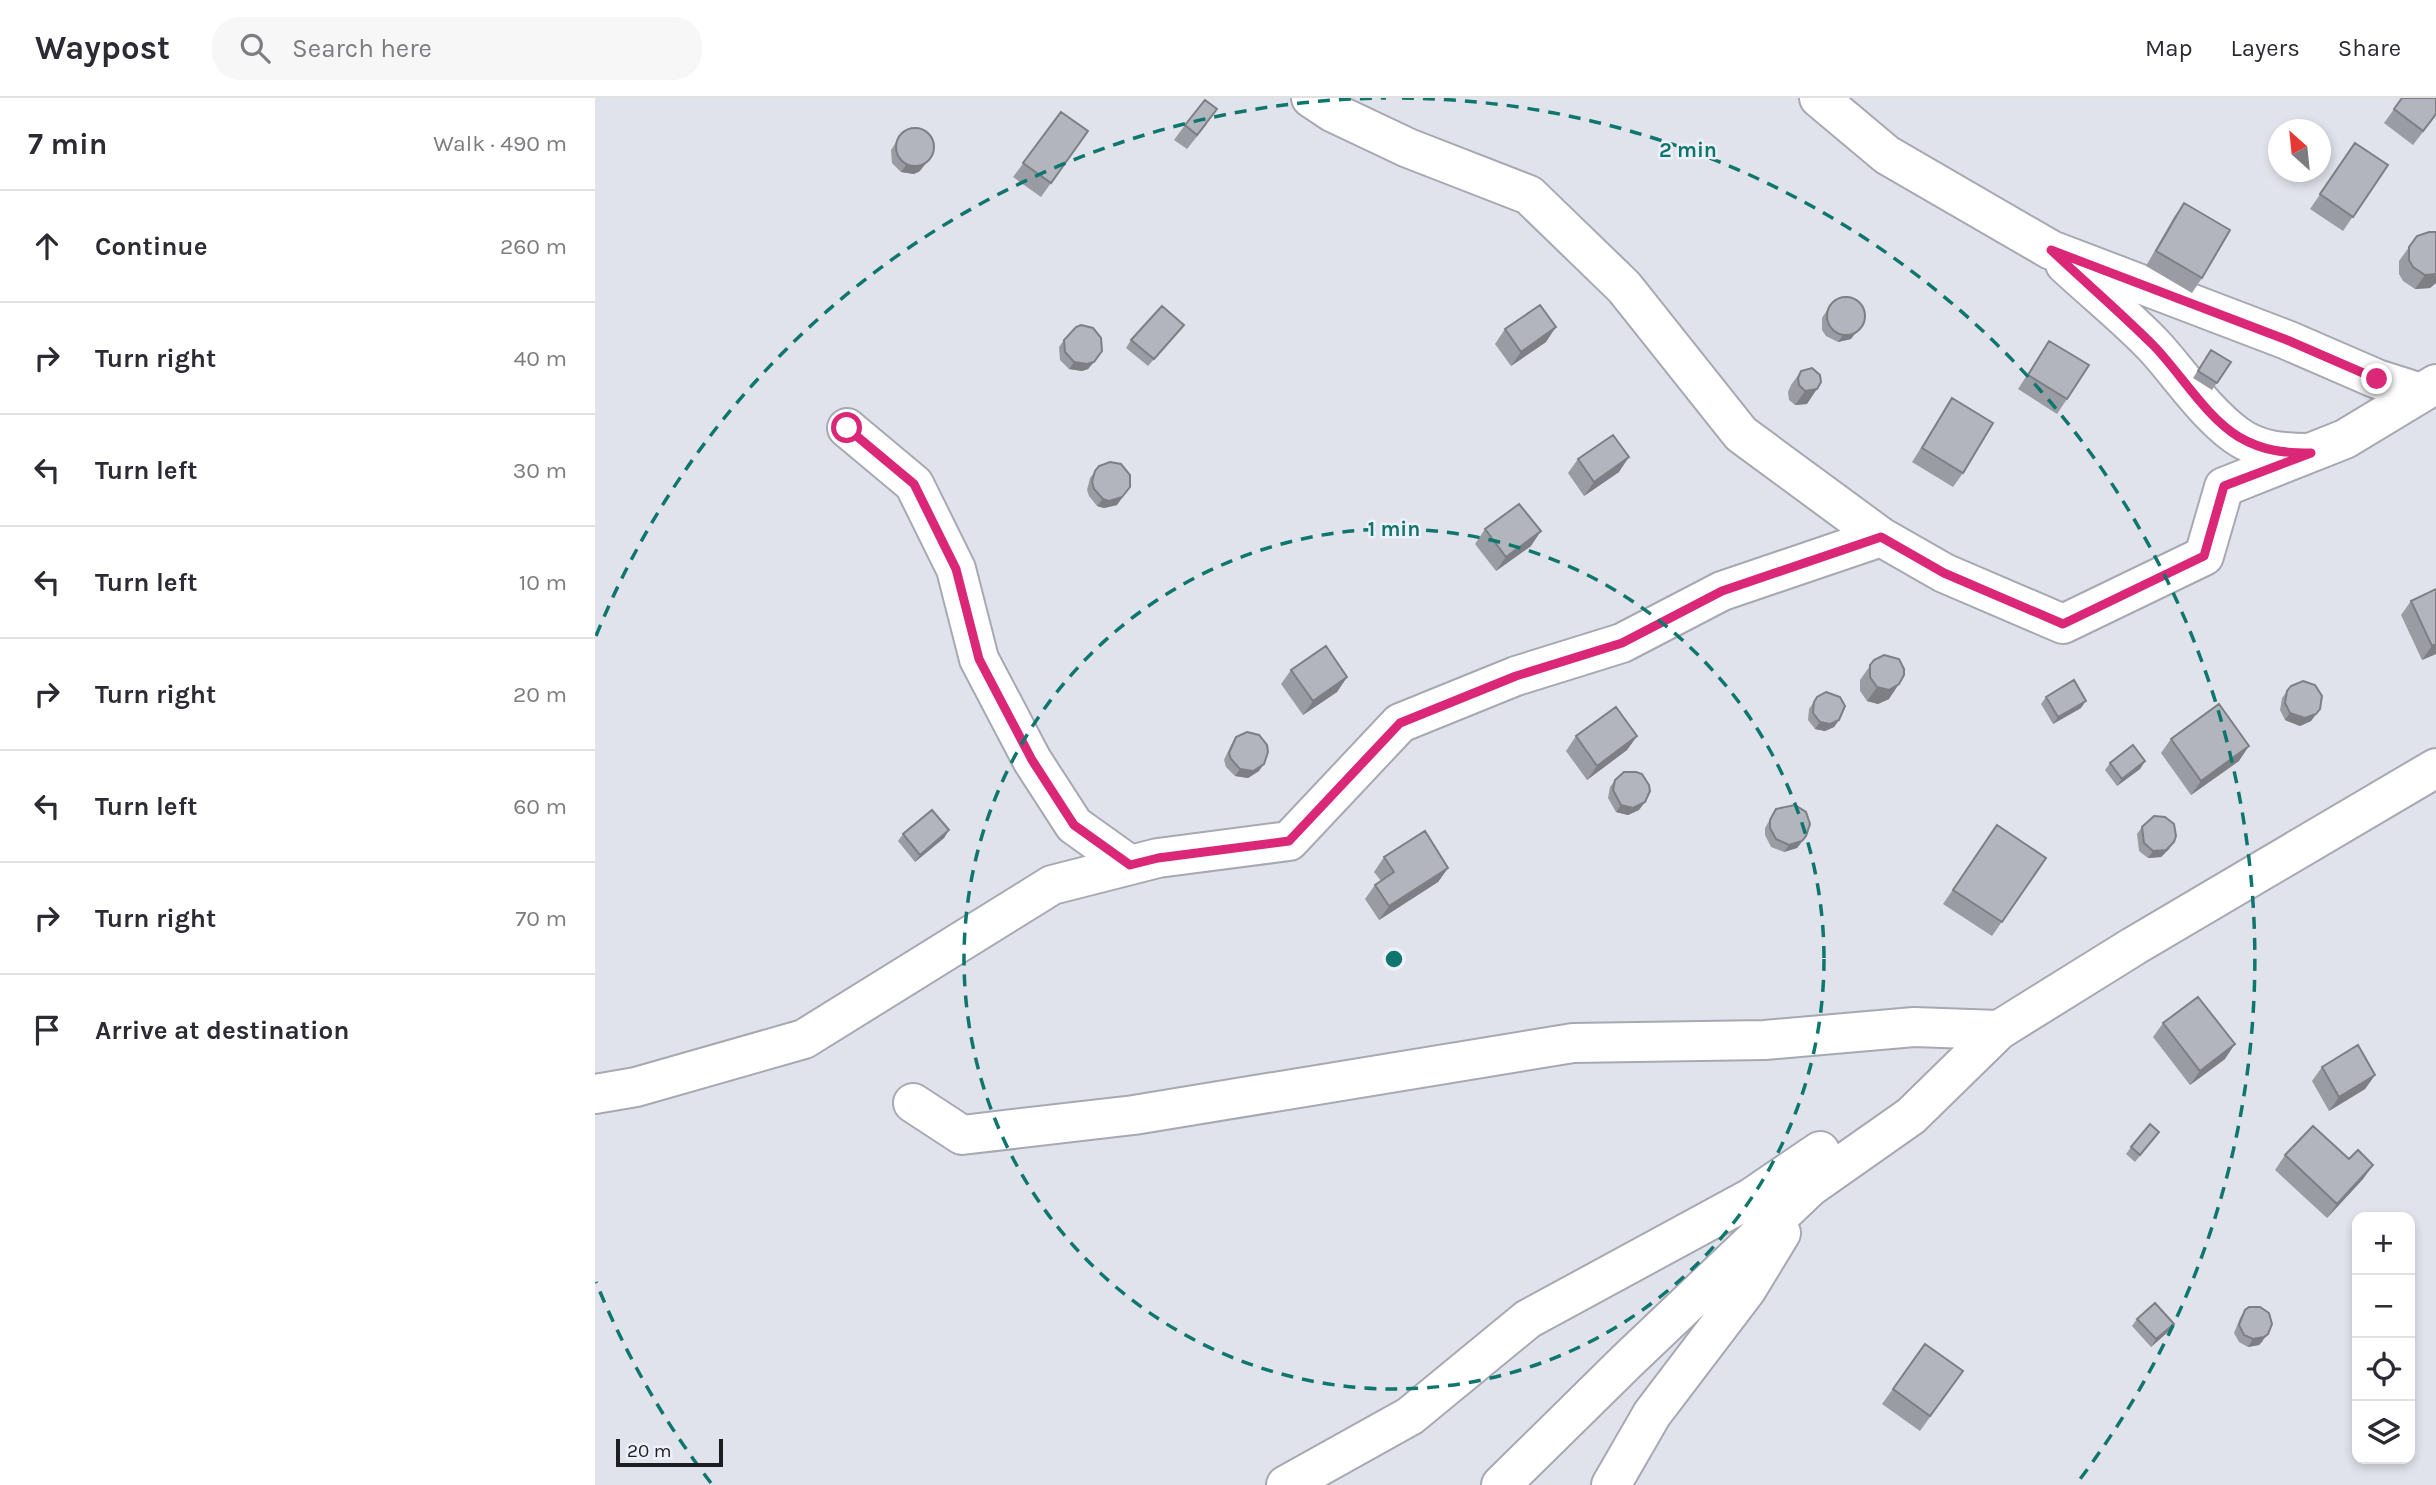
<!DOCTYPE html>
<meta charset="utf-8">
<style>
body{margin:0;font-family:Karla,sans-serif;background:#f7f7f7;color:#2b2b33}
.controls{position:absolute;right:21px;bottom:21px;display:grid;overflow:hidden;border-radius:14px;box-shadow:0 4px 10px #0003}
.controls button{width:63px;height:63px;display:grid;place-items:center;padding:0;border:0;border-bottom:2px solid #e1e1e2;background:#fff;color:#2b2b33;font:35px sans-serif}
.compass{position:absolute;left:1673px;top:21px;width:63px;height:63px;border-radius:50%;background:#fff;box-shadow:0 4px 10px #0003;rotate:333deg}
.scale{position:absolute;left:21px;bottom:18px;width:107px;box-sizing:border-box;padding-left:7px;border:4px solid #1d1e21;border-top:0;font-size:19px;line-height:24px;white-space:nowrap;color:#1d1e21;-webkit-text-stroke:5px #eef0f9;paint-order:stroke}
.stop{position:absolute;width:21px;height:21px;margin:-16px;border:5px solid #db2777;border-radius:50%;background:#fff}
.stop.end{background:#db2777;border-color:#fff;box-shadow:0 2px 7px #0008}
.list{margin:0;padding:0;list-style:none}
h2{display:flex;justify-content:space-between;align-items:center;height:91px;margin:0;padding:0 28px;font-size:30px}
h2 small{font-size:23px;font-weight:400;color:#7c7c81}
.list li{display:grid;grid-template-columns:46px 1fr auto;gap:21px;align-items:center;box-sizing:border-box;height:112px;padding:0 28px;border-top:2px solid #e1e1e2}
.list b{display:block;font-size:26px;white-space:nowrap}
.list em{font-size:23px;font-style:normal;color:#7c7c81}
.icon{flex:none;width:38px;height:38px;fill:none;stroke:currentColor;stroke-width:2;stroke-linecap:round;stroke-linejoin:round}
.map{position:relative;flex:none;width:1841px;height:1387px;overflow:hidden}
header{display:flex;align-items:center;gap:42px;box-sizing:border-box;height:98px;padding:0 35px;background:#fff;border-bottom:2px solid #e1e1e2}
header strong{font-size:33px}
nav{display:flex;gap:38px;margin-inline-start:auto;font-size:24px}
.search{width:490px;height:63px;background:#f7f7f7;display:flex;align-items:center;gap:18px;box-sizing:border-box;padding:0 24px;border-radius:28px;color:#7c7c81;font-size:26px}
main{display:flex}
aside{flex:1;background:#fff}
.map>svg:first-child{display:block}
</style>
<header>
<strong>Waypost</strong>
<div class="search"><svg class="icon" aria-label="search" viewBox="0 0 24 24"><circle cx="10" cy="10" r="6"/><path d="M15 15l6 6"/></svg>Search here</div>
<nav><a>Map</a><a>Layers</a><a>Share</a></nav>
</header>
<main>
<aside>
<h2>7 min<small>Walk · 490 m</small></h2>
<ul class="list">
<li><svg class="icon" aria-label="ahead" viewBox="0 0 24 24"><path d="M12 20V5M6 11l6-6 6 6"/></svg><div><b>Continue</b></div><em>260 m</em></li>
<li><svg class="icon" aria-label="right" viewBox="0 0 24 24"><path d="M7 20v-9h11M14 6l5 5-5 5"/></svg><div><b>Turn right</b></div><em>40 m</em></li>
<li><svg class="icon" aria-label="left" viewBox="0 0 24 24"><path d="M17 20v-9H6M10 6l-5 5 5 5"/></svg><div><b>Turn left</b></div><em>30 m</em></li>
<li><svg class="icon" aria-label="left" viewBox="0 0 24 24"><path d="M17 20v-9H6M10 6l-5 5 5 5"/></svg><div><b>Turn left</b></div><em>10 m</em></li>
<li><svg class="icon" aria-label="right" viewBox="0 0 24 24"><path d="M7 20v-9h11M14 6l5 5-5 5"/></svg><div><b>Turn right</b></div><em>20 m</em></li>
<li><svg class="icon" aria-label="left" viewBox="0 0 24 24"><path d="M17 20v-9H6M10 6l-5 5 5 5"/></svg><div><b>Turn left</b></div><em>60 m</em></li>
<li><svg class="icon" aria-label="right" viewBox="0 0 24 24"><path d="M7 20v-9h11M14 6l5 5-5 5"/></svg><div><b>Turn right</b></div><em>70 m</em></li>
<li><svg class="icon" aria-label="arrive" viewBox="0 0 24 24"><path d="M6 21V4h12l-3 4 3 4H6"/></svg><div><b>Arrive at destination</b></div></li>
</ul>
</aside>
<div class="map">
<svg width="1841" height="1387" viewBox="0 0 1841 1387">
<rect width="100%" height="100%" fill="#e1e3ec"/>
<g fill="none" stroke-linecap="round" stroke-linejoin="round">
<defs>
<path id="minor" d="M716 0 737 14 813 50 934 97 1029 189 1146 336 1286 439
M1224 0 1292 57 1456 152 1692 242 1782 281 1826 295
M1470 166C1500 194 1533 220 1561 250 1587 279 1610 314 1641 337 1663 353 1687 355 1713 355
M252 330 319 386 361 471 384 561 437 662 479 727 535 767
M0 996 41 989 209 941 457 787 563 760 694 743 805 625 921 578 1027 545 1127 493 1286 439 1349 475 1468 526 1609 458 1629 389 1750 341 1841 286
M318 1005 367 1037 539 1017 978 945 1170 942 1319 929 1404 932
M691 1387 815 1318 933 1221 1156 1100 1225 1053
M906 1387 1032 1263 1215 1089 1316 1018 1404 932 1539 848 1841 670
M1016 1387 1057 1316 1152 1191 1186 1135"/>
</defs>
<use href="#minor" stroke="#a7a9b2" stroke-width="42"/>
<use href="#minor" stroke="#fff" stroke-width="38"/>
</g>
<path fill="#9a9ca3" d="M1807 0 1841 17 1818 47 1789 25Z
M466 14 493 33 446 99 418 79Z
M612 26 592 51 579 42 590 27Z
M307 35 325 73 319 76 306 74 297 65 296 52Z
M1760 45 1793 67 1748 133 1715 111Z
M1589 105 1607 180 1597 195 1551 168 1579 119Z
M1822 138 1841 185 1835 190 1820 191 1808 183 1804 176V163Z
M1238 203 1256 241 1243 244 1231 238 1227 232V220Z
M910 231 951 244 916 268 900 246Z
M583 234 553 268 531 250 536 242Z
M469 242 502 261 493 271 487 273 474 271 465 262 464 249Z
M1454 243 1472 301 1462 316 1423 291Z
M1616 252 1636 264 1617 292 1598 280Z
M1217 270 1212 306 1200 307 1194 302 1193 294 1196 287 1206 273Z
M1357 300 1368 375 1358 389 1317 364Z
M983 361 1024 374 989 398 973 375Z
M504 368 522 407 509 410 502 408 494 398 492 392 495 380Z
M890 431 936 448 901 473 880 446Z
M1841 491V556L1827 562 1806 517 1816 503Z
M1279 562 1294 601 1283 606 1272 603 1265 593V582Z
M696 572 752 579 742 594 708 617 686 586Z
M1696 588 1725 611 1716 623 1705 628 1690 622 1685 612 1687 600Z
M1222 599 1244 622 1239 629 1230 633 1220 631 1213 622 1214 611Z
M1451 599 1486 610 1458 626 1446 606Z
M981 638H1042L1032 652 992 682 971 653Z
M641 639 664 673 653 680 640 678 631 669 629 662 636 647Z
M1576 641 1644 663 1596 697 1566 655Z
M1550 663 1545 671 1522 688 1510 672 1515 665Z
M1020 682 1044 712 1033 717 1021 714 1013 700 1015 689Z
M1181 711 1206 745 1202 750 1189 754 1176 749 1170 737V730Z
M1402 727 1451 760 1397 838 1348 806Z
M1547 729 1579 744 1574 751 1566 759 1553 760 1544 753 1542 736Z
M354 732 349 740 320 764 303 743 308 736Z
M789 759 853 770 843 784 784 822 770 801 780 787 786 783 779 774Z
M1568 925 1630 961 1595 987 1558 939Z
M1727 969 1780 977 1770 991 1734 1013 1717 983Z
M1564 1034 1540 1064 1531 1056 1536 1049Z
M1690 1057 1754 1061 1778 1067 1768 1081 1732 1120 1680 1072Z
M1650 1212 1668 1243 1664 1247 1653 1249 1644 1244 1639 1235 1645 1220Z
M1542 1221 1579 1226 1574 1233 1556 1249 1537 1228Z
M1330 1246 1368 1273 1325 1333 1287 1306Z"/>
<path fill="#7d7f85" d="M338 56 325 73 319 76 306 74 311 67Z
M1841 176V185L1835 190 1820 191 1830 177Z
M1269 224 1256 241 1243 244 1248 237Z
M961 229 951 244 916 268 926 254Z
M507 253 493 271 487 273 474 271 479 264Z
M1222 291 1212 306 1200 307 1210 293Z
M1034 359 1024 374 989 398 999 384Z
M535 389 522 407 509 410 502 408 508 401Z
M946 433 936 448 901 473 911 459Z
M1841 546V556L1827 562 1837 548Z
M752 579 742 594 708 617 718 603Z
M1304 586 1294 601 1283 606 1272 603 1282 589Z
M1491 603 1486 610 1458 626 1463 619Z
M1695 615 1721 616 1716 623 1705 628 1690 622Z
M1244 622 1239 629 1230 633 1220 631 1225 624Z
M1042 638 1032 652 992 682 1002 668Z
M1654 648 1644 663 1596 697 1606 683Z
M1550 663 1545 671 1522 688 1527 681Z
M669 666 664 673 653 680 640 678 645 671Z
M1050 704 1044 712 1033 717 1021 714 1026 707Z
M354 732 349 740 320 764 325 757Z
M1211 738 1202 750 1189 754 1194 747Z
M1579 744 1574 751 1566 759 1553 760 1558 753Z
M853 770 843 784 784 822 794 808Z
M1640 946 1630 961 1595 987 1605 973Z
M1780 977 1770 991 1734 1013 1744 999Z
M1778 1067 1768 1081 1732 1120 1742 1106Z
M1579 1226 1574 1233 1556 1249 1561 1241Z
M1673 1236 1664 1247 1653 1249 1658 1241Z"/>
<path fill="#b3b5be" stroke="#7d7f85" stroke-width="2" d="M1807 0H1841V16L1828 33 1799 11Z
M610 2 622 11 602 37 590 27Z
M466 14 493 33 456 85 428 65Z
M301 49a19 19 0 1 1 38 0a19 19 0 1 1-38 0Z
M1760 45 1793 67 1758 119 1725 96Z
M1589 105 1635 132 1607 180 1561 153Z
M1834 134H1841V176L1830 177 1818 169 1814 162V149L1822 138Z
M1232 218a19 19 0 1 1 38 0a19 19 0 1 1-38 0Z
M945 207 961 229 926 254 910 231Z
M567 208 589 227 559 261 536 242Z
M486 227 498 230 506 240 507 253 499 264 492 266 479 264 470 254 469 242 481 229Z
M1454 243 1494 267 1472 301 1433 277Z
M1616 252 1636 264 1622 285 1603 273Z
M1217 270 1225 277 1226 284 1222 291 1210 293 1204 287 1203 280 1206 273Z
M1357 300 1398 325 1368 375 1327 350Z
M1018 337 1034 359 999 384 983 361Z
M515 364 526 366 535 377V389L527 399 514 403 508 401 499 391 497 384 500 373 504 368Z
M924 406 946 433 911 459 890 431Z
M1841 491V546L1837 548 1816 503Z
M731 548 752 579 718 603 696 572Z
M1289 557 1304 561 1309 571V577L1304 586 1294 592 1282 589 1275 579V567L1279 562Z
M1479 582 1491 603 1463 619 1451 599Z
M1708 583 1720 587 1727 598 1725 611 1721 616 1710 620 1695 615 1690 605 1692 593 1696 588Z
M1231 594 1245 599 1250 608 1244 622 1235 626 1225 624 1218 615 1219 604 1222 599Z
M1624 606 1654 648 1606 683 1576 641Z
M1021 609 1042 638 1002 668 981 638Z
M652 634 664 637 672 647 673 654 669 666 658 673 645 671 636 661 634 655 641 639Z
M1538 647 1550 663 1527 681 1515 665Z
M1029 674H1041L1047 676 1054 687 1055 693 1050 704 1038 710 1026 707 1018 692 1020 682Z
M1200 707 1211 714 1215 726 1211 738 1207 743 1194 747 1181 741 1175 730V722L1181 711Z
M337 712 354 732 325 757 308 736Z
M1559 718 1570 719 1579 726 1581 738 1579 744 1571 752 1558 753 1549 745 1547 729Z
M1402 727 1451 760 1407 824 1358 792Z
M830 733 853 770 794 808 780 787 799 774 789 759Z
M1603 899 1640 946 1605 973 1568 925Z
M1763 947 1780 977 1744 999 1727 969Z
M1555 1026 1564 1034 1545 1057 1536 1049Z
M1718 1028 1754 1061 1763 1052 1778 1067 1742 1106 1690 1057Z
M1560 1205 1579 1226 1561 1241 1542 1221Z
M1654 1209H1665L1674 1215 1677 1226 1673 1236 1669 1239 1658 1241 1649 1237 1644 1227 1650 1212Z
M1330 1246 1368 1273 1335 1318 1298 1291Z"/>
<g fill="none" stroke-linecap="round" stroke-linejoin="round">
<path stroke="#db2777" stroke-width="9" d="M252 330 319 386 361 471 384 561 437 662 479 727 535 767 563 760 694 743 805 625 921 578 1027 545 1127 493 1286 439 1349 475 1468 526 1609 458 1629 388 1716 355C1689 355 1668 353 1644 339 1611 319 1586 276 1559 248 1526 215 1490 184 1456 152L1692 242 1782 281"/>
</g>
<g fill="none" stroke="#0f766e" stroke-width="3.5" stroke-dasharray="12 9">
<circle cx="799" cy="861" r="430"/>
<path d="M116 1385A861 861 0 0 1 1 1184M1 538A861 861 0 0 1 791 0M807 0A861 861 0 0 1 1482 1385"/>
</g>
<circle cx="799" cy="861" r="10" fill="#0f766e" stroke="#eef0f9" stroke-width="3.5"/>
<g font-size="21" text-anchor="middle" font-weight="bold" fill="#0f766e" stroke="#eef0f9" stroke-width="5" stroke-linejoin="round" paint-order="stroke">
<text x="1093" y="59">2 min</text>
<text x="799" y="438">1 min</text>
</g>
</svg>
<div class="controls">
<button>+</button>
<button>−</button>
<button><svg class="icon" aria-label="locate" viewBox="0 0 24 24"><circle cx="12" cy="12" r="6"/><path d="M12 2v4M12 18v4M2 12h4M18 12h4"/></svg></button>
<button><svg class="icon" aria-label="layers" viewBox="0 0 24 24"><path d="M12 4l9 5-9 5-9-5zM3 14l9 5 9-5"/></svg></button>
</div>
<svg class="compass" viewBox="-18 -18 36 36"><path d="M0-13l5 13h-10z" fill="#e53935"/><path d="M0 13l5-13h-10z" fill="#7c7c81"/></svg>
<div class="scale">20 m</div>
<div class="stop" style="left:252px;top:330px"></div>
<div class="stop end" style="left:1782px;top:281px"></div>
</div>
</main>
